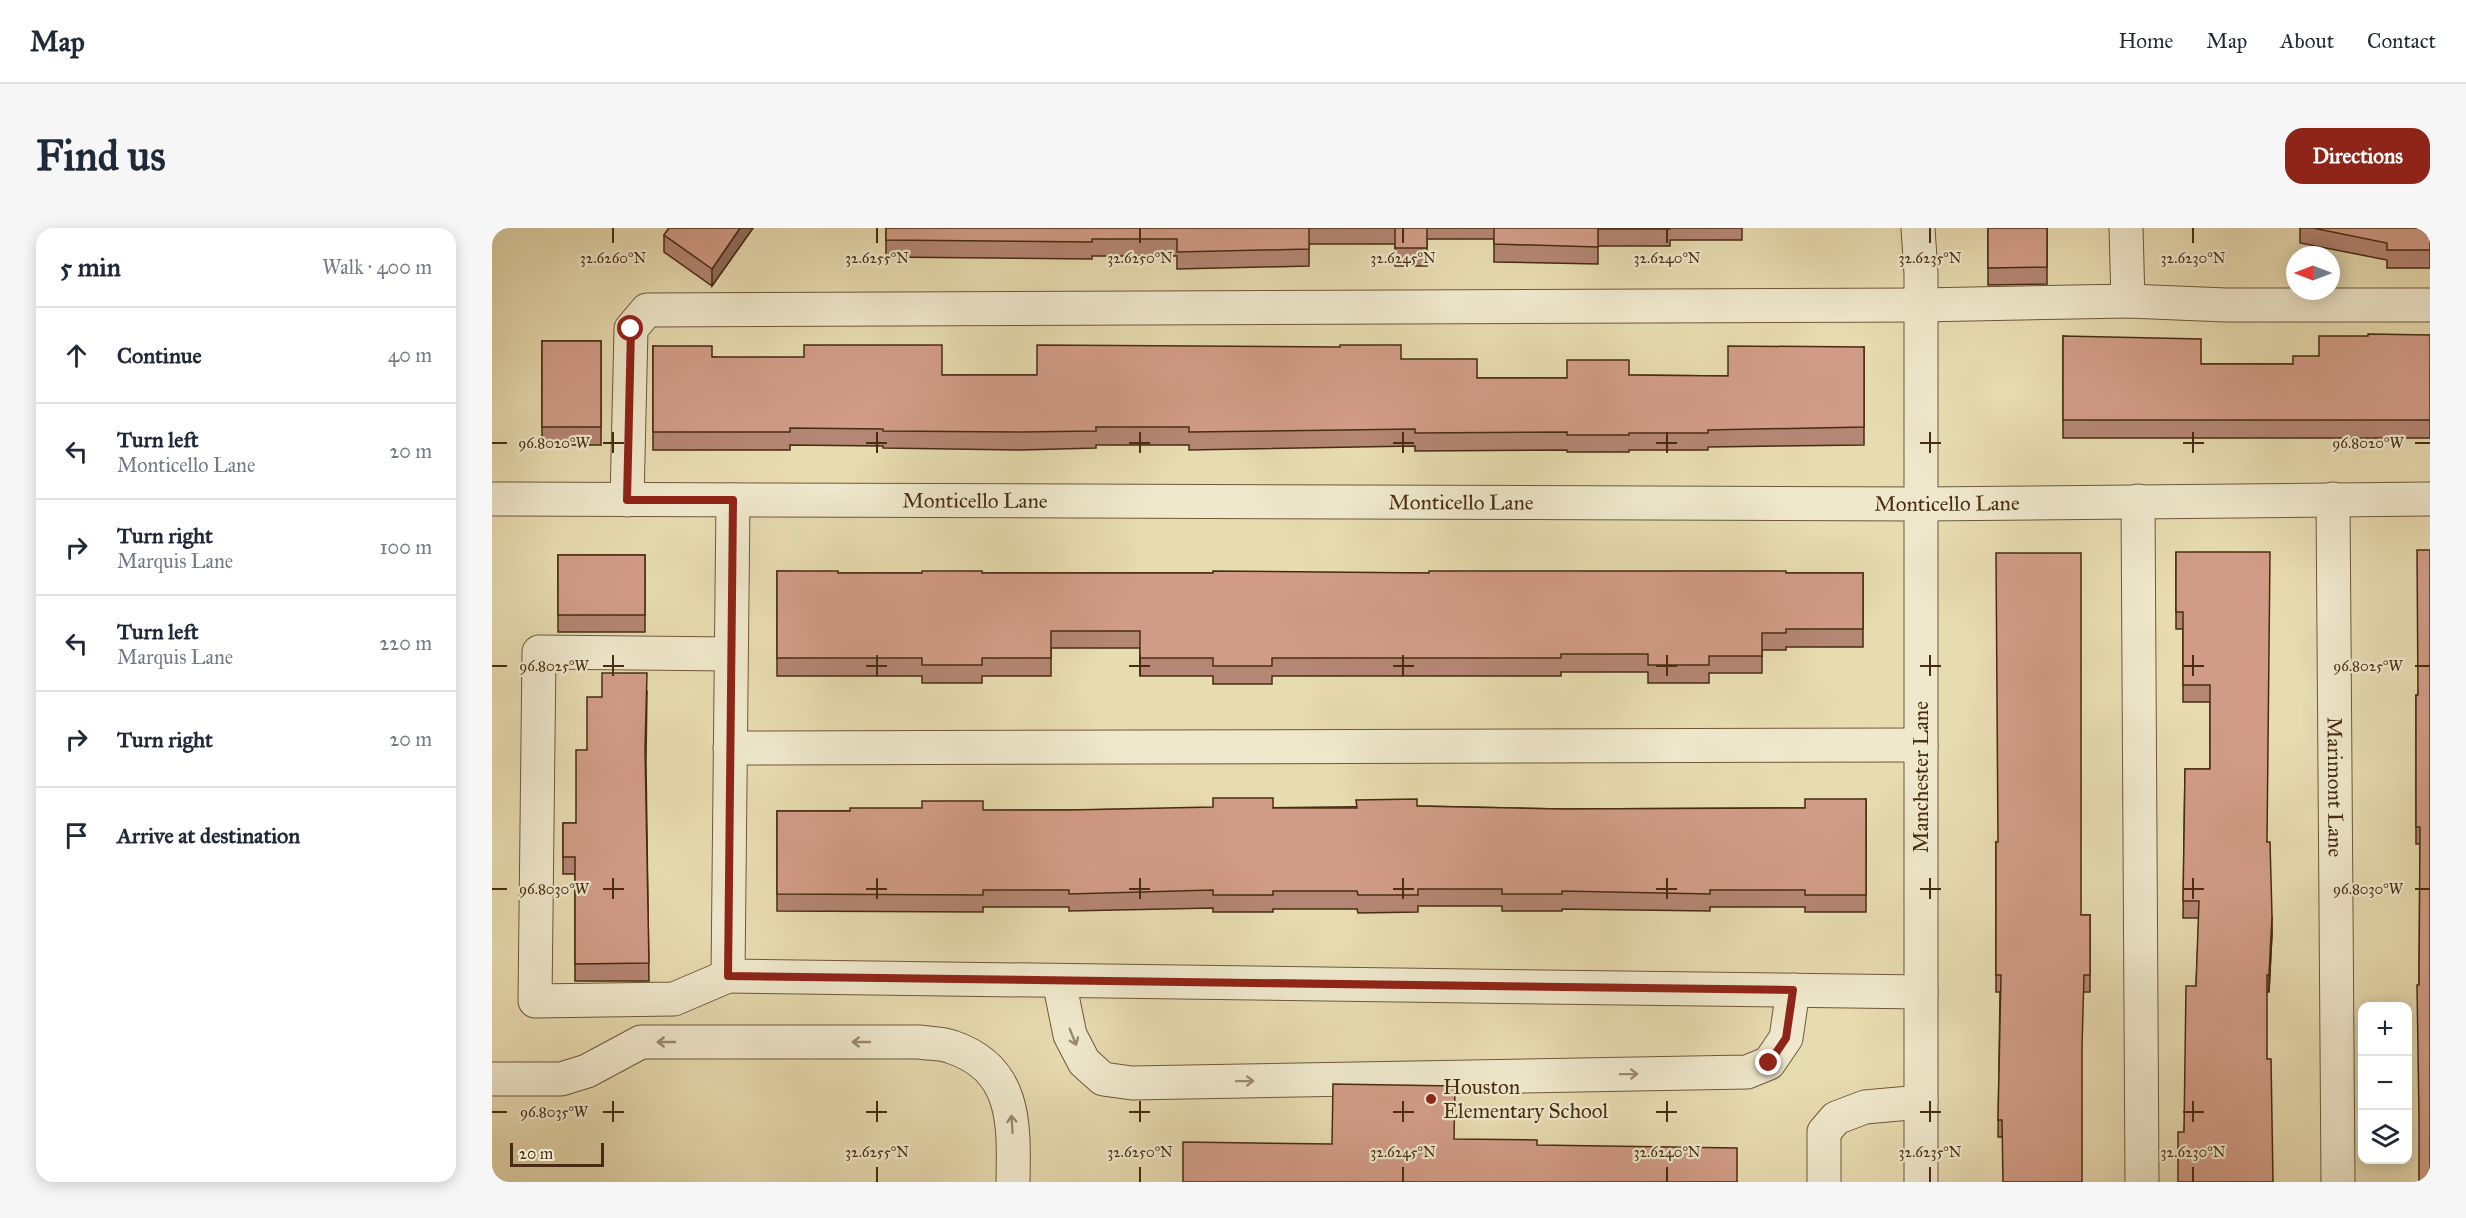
<!DOCTYPE html>
<meta charset="utf-8">
<style>
body{margin:0;font-family:"IM FELL Great Primer",serif;background:#f6f6f7;color:#1f2937}
.controls{position:absolute;right:18px;bottom:18px;display:grid;overflow:hidden;border-radius:12px;box-shadow:0 3px 15px #0003}
.controls button{width:54px;height:54px;display:grid;place-items:center;padding:0;border:0;border-bottom:2px solid #e0e1e3;background:#fff;color:#1f2937;font:30px sans-serif}
.compass{position:absolute;left:1794px;top:18px;width:54px;height:54px;border-radius:50%;background:#fff;box-shadow:0 3px 15px #0003;rotate:270deg}
.scale{position:absolute;left:18px;bottom:15px;width:94px;box-sizing:border-box;padding-left:6px;border:3px solid #472c11;border-top:0;font-size:16px;line-height:21px;white-space:nowrap;color:#472c11;-webkit-text-stroke:4px #efe8cc;paint-order:stroke}
.stop{position:absolute;width:18px;height:18px;margin:-14px;border:4px solid #8f2418;border-radius:50%;background:#fff}
.stop.end{background:#8f2418;border-color:#fff;box-shadow:0 2px 6px #0008}
.list{margin:0;padding:0;list-style:none}
h2{display:flex;justify-content:space-between;align-items:center;height:78px;margin:0;padding:0 24px;font-size:26px}
h2 small{font-size:20px;font-weight:400;color:#747a83}
.list li{display:grid;grid-template-columns:39px 1fr auto;gap:18px;align-items:center;box-sizing:border-box;height:96px;padding:0 24px;border-top:2px solid #e0e1e3}
.list b{display:block;font-size:22px;white-space:nowrap}
.list p{margin:0;font-size:20px;white-space:nowrap;color:#747a83}
.list em{font-size:20px;font-style:normal;color:#747a83}
.icon{flex:none;width:33px;height:33px;fill:none;stroke:currentColor;stroke-width:2;stroke-linecap:round;stroke-linejoin:round}
.map{position:relative;flex:none;width:1938px;height:954px;overflow:hidden;border-radius:18px}
header{display:flex;align-items:center;gap:36px;box-sizing:border-box;height:84px;padding:0 30px;background:#fff;border-bottom:2px solid #e0e1e3}
header strong{font-size:28px}
nav{display:flex;gap:33px;margin-inline-start:auto;font-size:21px}
.intro{display:flex;align-items:center;justify-content:space-between;box-sizing:border-box;height:144px;padding:0 36px}
h1{margin:0;font-size:42px}
.button{padding:15px 27px;border-radius:18px;background:#8f2418;color:#fff;font-size:21px;font-weight:700}
main{display:flex;gap:36px;padding:0 36px}
aside{flex:1;background:#fff;border-radius:18px;box-shadow:0 3px 15px #0003}
.map>svg:first-child{display:block}
</style>
<header>
<strong>Map</strong>
<nav><a>Home</a><a>Map</a><a>About</a><a>Contact</a></nav>
</header>
<div class="intro"><h1>Find us</h1><a class="button">Directions</a></div>
<main>
<aside>
<h2>5 min<small>Walk · 400 m</small></h2>
<ul class="list">
<li><svg class="icon" aria-label="ahead" viewBox="0 0 24 24"><path d="M12 20V5M6 11l6-6 6 6"/></svg><div><b>Continue</b></div><em>40 m</em></li>
<li><svg class="icon" aria-label="left" viewBox="0 0 24 24"><path d="M17 20v-9H6M10 6l-5 5 5 5"/></svg><div><b>Turn left</b><p>Monticello Lane</p></div><em>20 m</em></li>
<li><svg class="icon" aria-label="right" viewBox="0 0 24 24"><path d="M7 20v-9h11M14 6l5 5-5 5"/></svg><div><b>Turn right</b><p>Marquis Lane</p></div><em>100 m</em></li>
<li><svg class="icon" aria-label="left" viewBox="0 0 24 24"><path d="M17 20v-9H6M10 6l-5 5 5 5"/></svg><div><b>Turn left</b><p>Marquis Lane</p></div><em>220 m</em></li>
<li><svg class="icon" aria-label="right" viewBox="0 0 24 24"><path d="M7 20v-9h11M14 6l5 5-5 5"/></svg><div><b>Turn right</b></div><em>20 m</em></li>
<li><svg class="icon" aria-label="arrive" viewBox="0 0 24 24"><path d="M6 21V4h12l-3 4 3 4H6"/></svg><div><b>Arrive at destination</b></div></li>
</ul>
</aside>
<div class="map">
<svg width="1938" height="954" viewBox="0 0 1938 954">
<rect width="100%" height="100%" fill="#e7dbb0"/>
<filter id="stains"><feTurbulence type="fractalNoise" baseFrequency=".00333" numOctaves="4"/><feColorMatrix values="0 0 0 0 .2 0 0 0 0 .09 0 0 0 0 .02 0 0 0 .5 -.17"/></filter>
<radialGradient id="worn" r=".72"><stop offset=".6" stop-color="#630" stop-opacity="0"/><stop offset="1" stop-color="#630" stop-opacity=".3"/></radialGradient>
<g fill="none" stroke-linecap="round" stroke-linejoin="round">
<defs>
<g id="minor">
<path d="M1426 0 1429 46V954"/>
<path d="M1636 73 1734 77H1938"/>
<path id="s1" d="M0 271 1429 276 1938 271"/>
<path id="s2" d="M1841 271 1846 954"/>
<path d="M135 272 139 101 155 82 1429 77 1636 73 1634 0"/>
<path d="M241 272 236 748 1429 764"/>
<path d="M1646 273 1650 954"/>
<path d="M238 520 1429 517"/>
<path d="M236 748 182 771 43 773 47 424 239 426"/>
<path d="M567 753 578 807 592 834 611 851 640 855 1255 844 1277 835 1294 810 1301 762"/>
<path d="M0 851H69L95 843 149 814H428C438 816 450 815 460 819 525 841 522 897 521 954"/>
<path d="M1332 954V904L1344 890 1373 879 1429 874"/>
</g>
</defs>
<use href="#minor" stroke="#6f5839" stroke-width="35"/>
<use href="#minor" stroke="#efe8cc" stroke-width="33"/>
</g>
<path fill="#b48674" stroke="#472c11" stroke-width="1.5" d="M177 0H261L220 58 172 24V7Z
M394 0H1250V12H1178V18H1106V36L1002 34V11H935V38H903V16H817V38L685 41V28H600V31L394 29Z
M1496 0H1555V56L1496 57Z
M1808 0H1938V40H1895V32L1808 15Z
M1938 107V210H1571V108L1709 136H1801L1827 128Z
M50 113H109V217H50Z
M161 118 220 129 450 147H545L909 131 985 150H1075L1137 147 1236 148 1372 119V217L1216 219V222H1137V224H1075V222L923 223V218L697 222V217H604V220L529 222 391 220V218L298 217V222H161Z
M1938 322 1927 757 1928 616H1924V467H1926Z
M1684 324 1775 614 1780 705 1777 764H1775L1692 904 1704 758 1707 690H1691L1693 541H1718V474H1691V401H1684Z
M66 327H153V404H66Z
M285 343 346 345H1371V419H1294V422H1270V445H1217V455H1156V444H1069V448H780V456H721V448H648V420H559V448H490V455H430V448H285Z
M155 463 154 533 157 753H83V646H71V595H84L95 522 110 469Z
M1374 571V684H1313V679H1218V683L1070 681V683H1010V678H926V684L866 685 865 681H781V684H721V680L577 683V679H491V684L285 683V583L577 582 925 578 1070 581 1313 580Z
M1504 614 1589 687H1598V764H1592L1510 909H1506L1508 764H1504Z"/>
<path fill="#926d5e" stroke="#472c11" stroke-width="1.5" d="M248 0H261L220 58V41Z
M1780 688V705L1777 764V747Z"/>
<path fill="#d19c87" stroke="#472c11" stroke-width="1.5" d="M177 0H248L220 41 172 7Z
M394 0H817V21L685 24V11H600V14L394 12Z
M903 0H935V20H903Z
M1002 0H1178V1H1106V19L1002 16Z
M1496 0H1555V39L1496 40Z
M1821 0H1938V22H1895V15Z
M1876 106 1938 107V192H1571V108L1709 111V136H1801V128H1827V108H1876Z
M50 113H109V199H50Z
M312 117H450V147H545V117L848 119V117H909V131H985V150H1075V132H1137V147L1236 148V118L1372 119V199L1216 202V205H1137V207H1075V204L923 205V201L697 204V199H604V203L529 204 391 203V201L298 200V204H161V118H220V129H312Z
M1925 322H1938V954H1927V890L1925 757H1927L1928 599H1924V467H1926Z
M1684 324H1778L1775 614H1778L1780 688 1777 747H1775V831H1779L1781 954H1686V904H1692L1694 758H1704L1707 673H1691L1693 541H1718V457H1691V384H1684Z
M1504 325H1589V687H1598V747H1592L1590 819V954H1511L1510 892H1506L1509 747H1504V614H1506Z
M66 327H153V387H66Z
M285 343H346V345H430V343H490V345H721V343L937 345V343H1294V345H1371V401H1294V405H1270V428H1217V437H1156V426H1069V430H780V438H721V430H648V403H559V430H490V437H430V430H285Z
M110 445H155L153 522 157 735 83 736V629H71V595H84V522H95V469H110Z
M721 570H781V580H865L864 572 925 571V578L1070 581 1313 580V571H1374V667H1313V662H1218V666L1070 663V666H1010V661H926V667H866L865 663H781V667H721V662L577 666V662H491V667L285 666V583H358V580H430V573H491V582H577L721 579Z
M841 856 963 858 962 911 1045 912V917L1245 920V954H691V914L840 916Z"/>
<defs><path id="oneway-shaft" d="M-6 0H5M1.5-3L5.5 0L1.5 3" fill="none" stroke-width="1.6" stroke-linecap="round" stroke-linejoin="round" transform="scale(1.5)"/></defs>
<g stroke="#9b8a6e">
<use href="#oneway-shaft" transform="translate(581 809) rotate(68)"/>
<use href="#oneway-shaft" transform="translate(174 814) rotate(-180)"/>
<use href="#oneway-shaft" transform="translate(369 814) rotate(-180)"/>
<use href="#oneway-shaft" transform="translate(1137 846) rotate(-1)"/>
<use href="#oneway-shaft" transform="translate(753 853) rotate(-1)"/>
<use href="#oneway-shaft" transform="translate(520 896) rotate(-94)"/>
</g>
<g fill="none" stroke-linecap="round" stroke-linejoin="round">
<path stroke="#8f2418" stroke-width="8" d="M139 101 135 272H241L236 748 1301 762 1294 810 1277 835"/>
</g>
<path fill="none" stroke="#472c11" stroke-width="2" d="M121 0V15M385 0V15M648 0V15M911 0V15M1175 0V15M1438 0V15M1701 0V15M121 204V225M385 204V225M648 204V225M911 204V225M1175 204V225M1438 204V225M1701 204V225M0 215H15M111 215H132M374 215H395M637 215H658M901 215H922M1164 215H1185M1428 215H1449M1691 215H1712M1923 215H1938M121 427V448M385 427V448M648 427V448M911 427V448M1175 427V448M1438 427V448M1701 427V448M0 438H15M111 438H132M374 438H395M637 438H658M901 438H922M1164 438H1185M1428 438H1449M1691 438H1712M1923 438H1938M121 650V671M385 650V671M648 650V671M911 650V671M1175 650V671M1438 650V671M1701 650V671M0 661H15M111 661H132M374 661H395M637 661H658M901 661H922M1164 661H1185M1428 661H1449M1691 661H1712M1923 661H1938M121 873V894M385 873V894M648 873V894M911 873V894M1175 873V894M1438 873V894M1701 873V894M0 884H15M111 884H132M374 884H395M637 884H658M901 884H922M1164 884H1185M1428 884H1449M1691 884H1712M385 939V954M648 939V954M911 939V954M1175 939V954M1438 939V954M1701 939V954"/>
<circle fill="#8f2418" stroke="#efe8cc" stroke-width="2" cx="939" cy="871" r="6"/>
<g text-anchor="middle" dominant-baseline="central" stroke-width="4.5" stroke-linejoin="round" paint-order="stroke">
<g font-size="21" fill="#472c11" stroke="#efe8cc">
<text stroke="none"><textPath href="#s1" startOffset="483">Monticello Lane</textPath></text>
<text stroke="none"><textPath href="#s1" startOffset="969">Monticello Lane</textPath></text>
<text stroke="none"><textPath href="#s1" startOffset="1455">Monticello Lane</textPath></text>
<text transform="translate(1429 549) rotate(-90)">Manchester Lane</text>
<text stroke="none"><textPath href="#s2" startOffset="288">Marimont Lane</textPath></text>
</g>
<g font-size="21" fill="#472c11" stroke="#efe8cc" text-anchor="start">
<text x="951" y="859">Houston<tspan x="951" dy="24">Elementary School</tspan></text>
</g>
</g>
<g font-size="15" text-anchor="middle" fill="#472c11" stroke="#efe8cc" stroke-width="4.5" stroke-linejoin="round" paint-order="stroke">
<text x="121" y="35">32.6260°N</text>
<text x="385" y="35">32.6255°N</text>
<text x="648" y="35">32.6250°N</text>
<text x="911" y="35">32.6245°N</text>
<text x="1175" y="35">32.6240°N</text>
<text x="1438" y="35">32.6235°N</text>
<text x="1701" y="35">32.6230°N</text>
<text x="1876" y="220">96.8020°W</text>
<text x="62" y="220">96.8020°W</text>
<text x="1876" y="443">96.8025°W</text>
<text x="62" y="443">96.8025°W</text>
<text x="1876" y="666">96.8030°W</text>
<text x="62" y="666">96.8030°W</text>
<text x="62" y="889">96.8035°W</text>
<text x="385" y="929">32.6255°N</text>
<text x="648" y="929">32.6250°N</text>
<text x="911" y="929">32.6245°N</text>
<text x="1175" y="929">32.6240°N</text>
<text x="1438" y="929">32.6235°N</text>
<text x="1701" y="929">32.6230°N</text>
</g>
<rect width="100%" height="100%" filter="url(#stains)"/>
<rect width="100%" height="100%" fill="url(#worn)"/>
</svg>
<div class="controls">
<button>+</button>
<button>−</button>
<button><svg class="icon" aria-label="layers" viewBox="0 0 24 24"><path d="M12 4l9 5-9 5-9-5zM3 14l9 5 9-5"/></svg></button>
</div>
<svg class="compass" viewBox="-18 -18 36 36"><path d="M0-13l5 13h-10z" fill="#e53935"/><path d="M0 13l5-13h-10z" fill="#747a83"/></svg>
<div class="scale">20 m</div>
<div class="stop" style="left:139px;top:101px"></div>
<div class="stop end" style="left:1277px;top:835px"></div>
</div>
</main>
